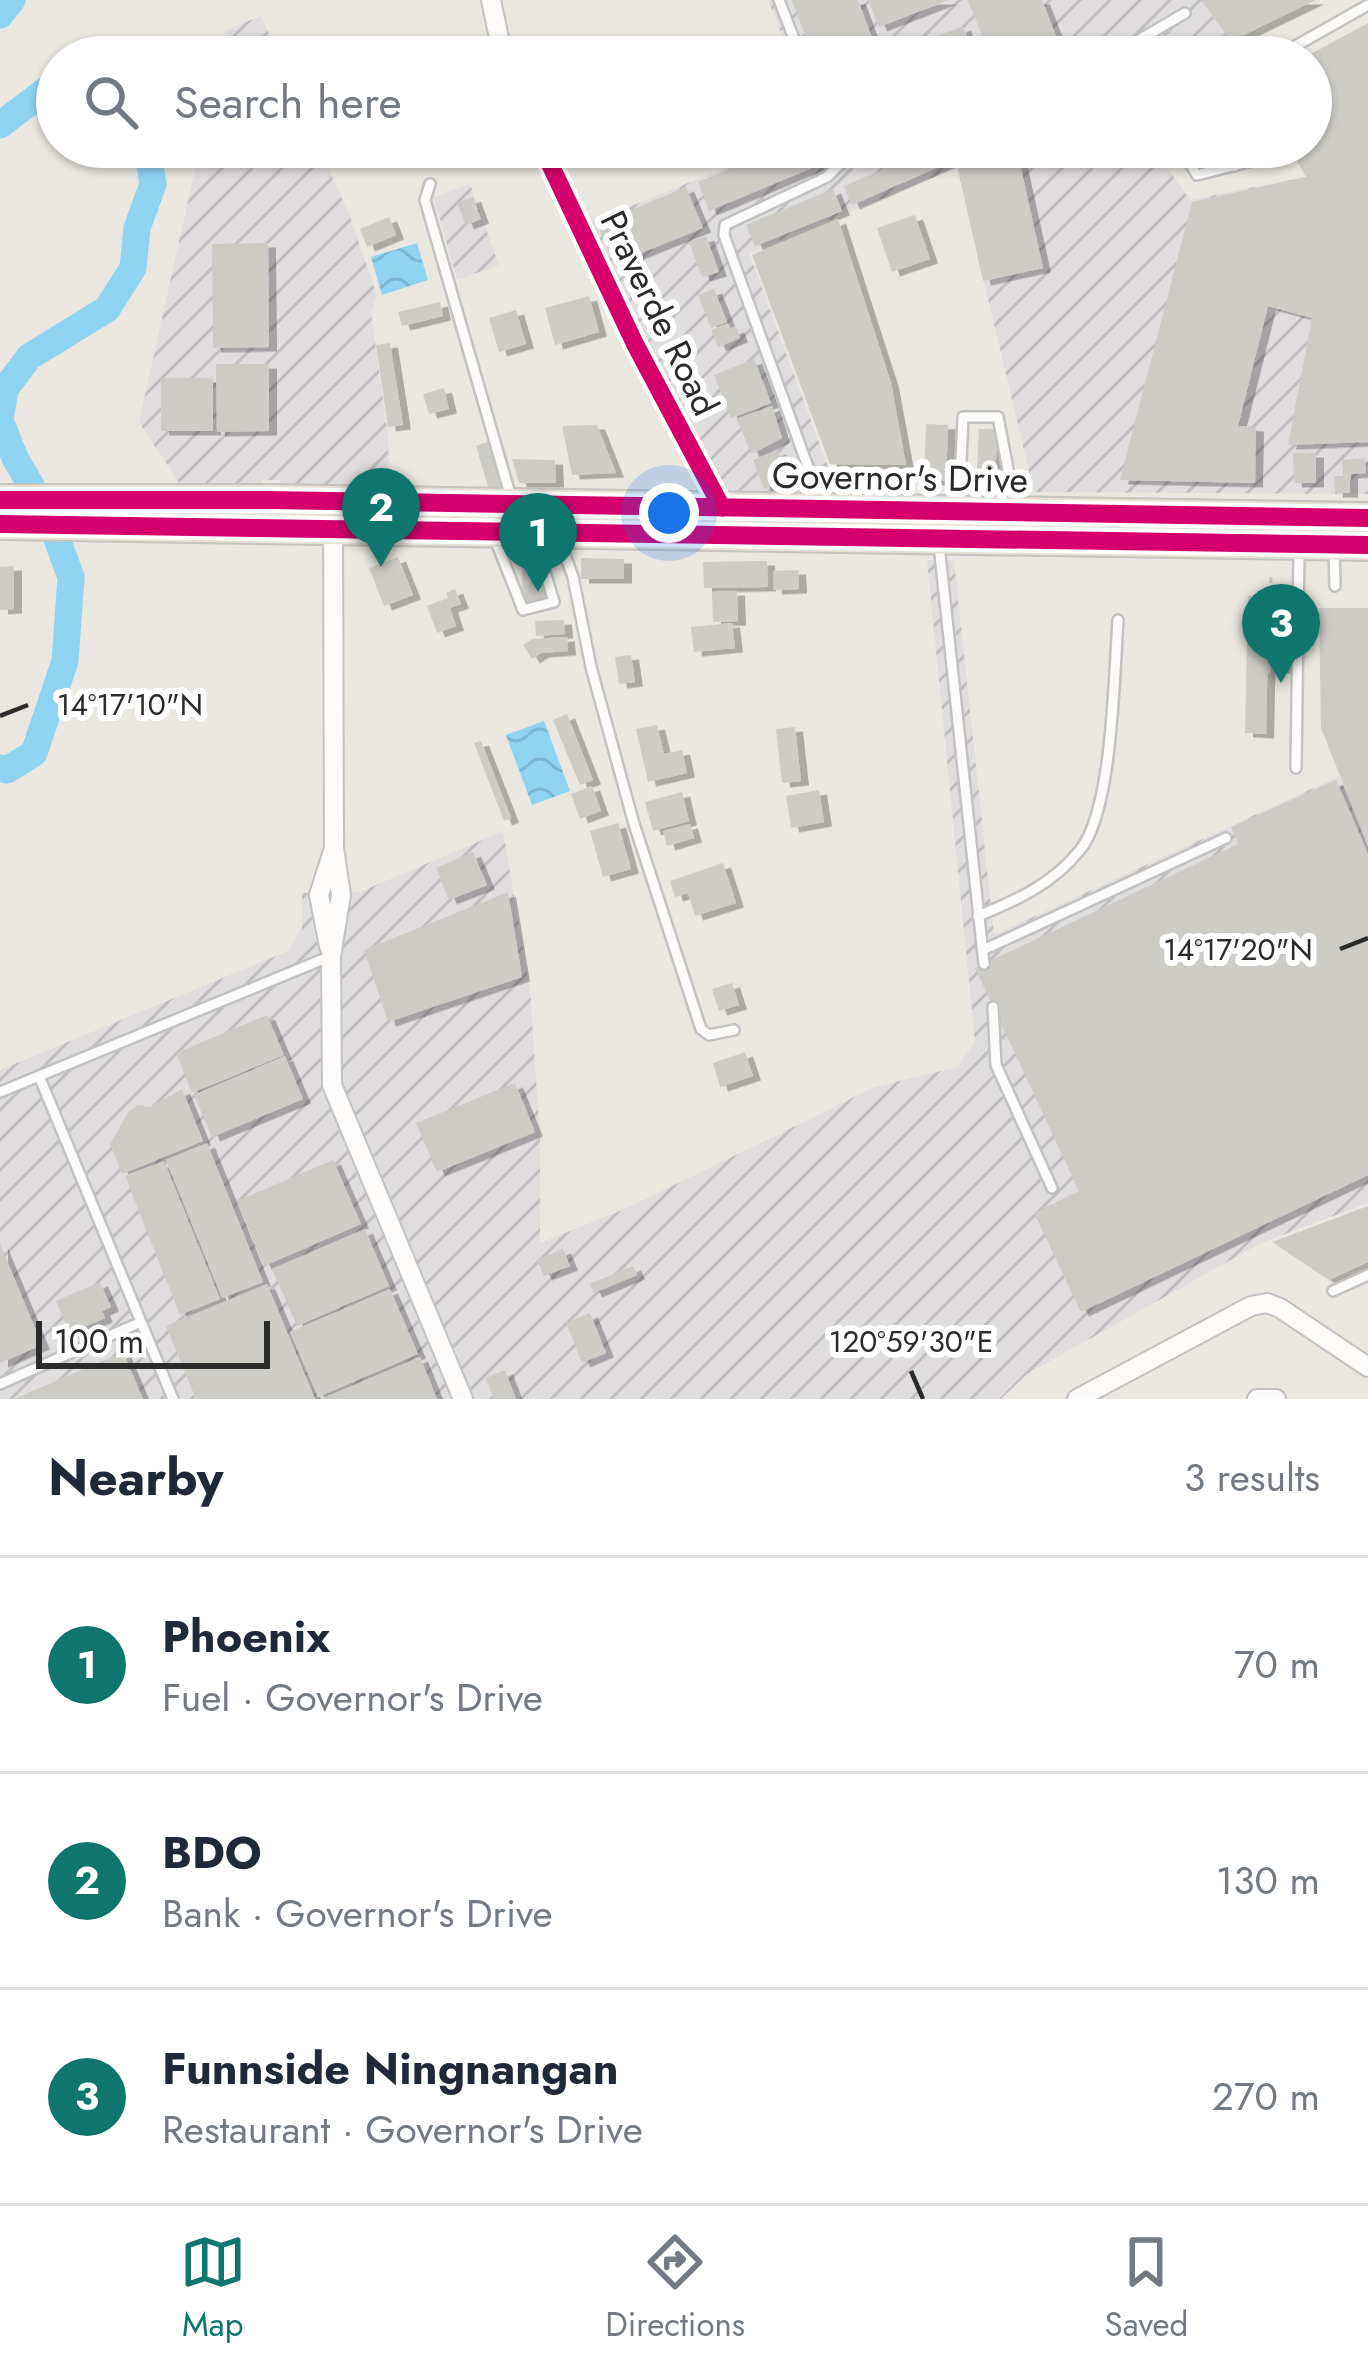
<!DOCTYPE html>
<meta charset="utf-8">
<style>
body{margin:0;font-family:Jost,sans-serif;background:#f6f6f7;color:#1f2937}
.scale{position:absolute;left:36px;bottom:30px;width:234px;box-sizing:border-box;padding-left:12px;border:6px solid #2b2b2b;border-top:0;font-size:33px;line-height:42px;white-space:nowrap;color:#2b2b2b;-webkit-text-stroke:9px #fff;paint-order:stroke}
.you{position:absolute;left:669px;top:513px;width:42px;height:42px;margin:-30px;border:9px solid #fff;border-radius:50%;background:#1a73e8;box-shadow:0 0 0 18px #1a73e833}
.badge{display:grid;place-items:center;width:78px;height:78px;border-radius:50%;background:#0f766e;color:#fff;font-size:39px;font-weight:700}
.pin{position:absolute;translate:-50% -99px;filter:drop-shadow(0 3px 6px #0008)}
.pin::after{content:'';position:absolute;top:63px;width:42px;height:36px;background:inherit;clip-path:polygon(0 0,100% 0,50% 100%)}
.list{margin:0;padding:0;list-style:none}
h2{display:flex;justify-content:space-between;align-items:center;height:156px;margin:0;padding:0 48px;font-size:51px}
h2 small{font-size:39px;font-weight:400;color:#747a83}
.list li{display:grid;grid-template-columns:78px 1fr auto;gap:36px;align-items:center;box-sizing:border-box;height:216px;padding:0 48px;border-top:3px solid #e0e1e3}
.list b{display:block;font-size:45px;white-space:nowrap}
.list p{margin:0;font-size:39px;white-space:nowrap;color:#747a83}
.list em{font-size:39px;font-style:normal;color:#747a83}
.icon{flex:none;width:66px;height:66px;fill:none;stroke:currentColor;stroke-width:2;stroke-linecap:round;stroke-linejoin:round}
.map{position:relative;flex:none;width:1368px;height:1399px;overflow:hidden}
.search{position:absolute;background:#fff;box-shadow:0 3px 9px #0004;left:36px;right:36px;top:36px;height:132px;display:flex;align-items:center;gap:30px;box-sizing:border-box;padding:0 42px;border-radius:66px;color:#747a83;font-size:45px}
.sheet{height:804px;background:#fff}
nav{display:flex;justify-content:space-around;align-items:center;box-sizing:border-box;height:168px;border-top:3px solid #e0e1e3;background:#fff;font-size:33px;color:#747a83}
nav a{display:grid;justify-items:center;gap:6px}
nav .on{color:#0f766e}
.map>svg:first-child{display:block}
</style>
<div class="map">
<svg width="1368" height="1399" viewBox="0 0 1368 1399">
<defs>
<pattern id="industrial-furrows" width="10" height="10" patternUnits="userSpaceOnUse" patternTransform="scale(3)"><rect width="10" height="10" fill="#e0dddf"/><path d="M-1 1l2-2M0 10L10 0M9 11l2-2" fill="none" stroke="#c0bec0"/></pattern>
<pattern id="water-waves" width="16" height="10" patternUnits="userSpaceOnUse" patternTransform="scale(3)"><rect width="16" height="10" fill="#8ed4f2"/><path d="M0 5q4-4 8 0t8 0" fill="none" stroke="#7bb6d0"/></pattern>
<filter id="shadow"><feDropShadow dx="8" dy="4.5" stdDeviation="0" flood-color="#0004"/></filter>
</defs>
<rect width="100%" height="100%" fill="#eae6e0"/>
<path fill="url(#industrial-furrows)" d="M768 0H1316L1198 57H791Z
M261 16 279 57H220L226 30Z
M200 147H319L351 219 377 296 371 312 388 437 389 488H284L279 480H262L261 487H182L139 422Z
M776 147H1152L1190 200 1305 177 1368 290V494L1034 492 957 168 749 253 837 491 727 492 646 341 592 222Z
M470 184 499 265 457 280 434 197Z
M927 560 954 561 994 935 1339 776 1368 846V1203L1261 1243 1027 1374 1001 1399H0V1070L288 951 302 929V893L360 892 503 831 530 990 540 1137V1243L627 1208 875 1087 958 1067 975 1041Z"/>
<path fill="url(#water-waves)" d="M417 243 428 280 382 295 371 257Z
M544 721 570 791 532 805 506 735Z"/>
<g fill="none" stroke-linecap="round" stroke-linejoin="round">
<path stroke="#8ed4f2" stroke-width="27" d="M0 15 12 0
M0 125 57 82
M0 768 7 770 34 753 65 661 71 577 48 515 15 458 0 420 5 389 29 357 107 309 133 268 137 228 153 184 147 147"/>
</g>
<path fill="#ceccc7" filter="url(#shadow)" d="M792 0H858L879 57H813Z
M868 0H949L879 27Z
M968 0H1042L1060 46 1032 57H990Z
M1201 0H1316L1231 41Z
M1368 23V442L1288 445 1312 318 1268 306 1238 426 1256 427 1255 483 1120 480 1192 202 1306 177 1289 147H1311V54Z
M963 26 975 57H885Z
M783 147H812L819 165 709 211 698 182Z
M934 147H984L852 205 844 186Z
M1015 147H1035L1037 152 1019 159 1043 268 983 281 958 168 985 162 984 158 1008 148 1012 156 1018 155Z
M686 187 703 228 614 264 597 224Z
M833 189 842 211 755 246 746 225Z
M473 197 481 219 466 225 457 203Z
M915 215 930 259 892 272 877 228Z
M389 217 396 235 367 247 360 229Z
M838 219 891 383 906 465 830 464 752 255Z
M706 236 719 272 702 277 689 242Z
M268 243 269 347 213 348 212 244Z
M714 289 727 322 711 328 698 295Z
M589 296 599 332 555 345 545 308Z
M440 302 443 316 402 326 398 312Z
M516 310 526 344 499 352 489 318Z
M728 323 731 330 736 328 740 338 718 347 711 330Z
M390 343 403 425 388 427 376 345Z
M754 359 771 403 731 418 714 375Z
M216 364H269V431L217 432Z
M161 378H213V431H161Z
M444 388 449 409 429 414 423 394Z
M772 406 782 438 752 454 736 419Z
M926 424 948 425 946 481H924Z
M597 425 616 473 572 475 562 426Z
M979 429H997L995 491 976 490Z
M488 442 501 486 489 490 476 446Z
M778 450 789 480 764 489 753 460Z
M1293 453H1316V483H1294Z
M1365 458 1366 473 1350 474V493H1335L1334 476H1343L1342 460Z
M512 459 555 460 556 483H519Z
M398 557 413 595 384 606 369 568Z
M581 558 624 559V579H581Z
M767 561 768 587 704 588 703 562Z
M14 566V609L0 610V567Z
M522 568H541L546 600 529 608 522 589Z
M798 570 799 589 774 590 773 571Z
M455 589 461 604 450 608 456 626 437 633 427 606 448 598 446 593Z
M737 591 738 621 713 622 712 592Z
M1248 596H1269L1266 734 1245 733Z
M1273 596H1288L1287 669H1272Z
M1319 608H1368V846L1321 728Z
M564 620 565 634 536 636 535 621Z
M732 623 735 648 694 652 691 627Z
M567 637 568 651 541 653 532 659 523 645 532 639Z
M631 655 635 682 619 684 615 657Z
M567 714 593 780 580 785 553 720Z
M657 725 664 754 682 750 687 773 648 782 636 729Z
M795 727 801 781 782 783 776 729Z
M481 741 511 818 504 821 474 743Z
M1336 780 1368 854V1175L1081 1312 1034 1213 1079 1191 975 968 1238 844 1231 827Z
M592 786 601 811 580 819 571 794Z
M819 790 824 822 791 828 786 796Z
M682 792 689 821 653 831 645 802Z
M618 823 631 869 603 877 590 831Z
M690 824 694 838 667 846 663 831Z
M473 852 487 885 449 900 436 868Z
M723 863 736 903 695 916 688 893 675 897 670 881Z
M508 892 522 977 388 1022 364 950Z
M732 983 739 1005 719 1011 712 989Z
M267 1015 284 1055 192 1093 176 1053Z
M745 1052 753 1076 720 1087 713 1063Z
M285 1056 303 1099 212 1137 194 1095Z
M515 1083 535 1132 437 1172 416 1123Z
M182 1089 203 1141 122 1174 110 1144 129 1111 138 1105 150 1107Z
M207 1143 263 1282 222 1298 166 1160Z
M333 1160 361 1224 264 1266 237 1201Z
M164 1161 220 1299 180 1315 125 1176Z
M1368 1206V1262L1329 1280 1272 1242Z
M365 1229 389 1286 297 1326 272 1269Z
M0 1244 42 1345 0 1363Z
M563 1249 570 1266 544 1276 537 1260Z
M633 1266 637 1275 594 1293 590 1284Z
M100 1282 111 1307 102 1311 105 1318 70 1333 56 1301Z
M267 1284 315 1399H196L166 1326Z
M390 1289 418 1354 318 1397 290 1332Z
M590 1313 606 1353 582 1363 566 1323Z
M123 1352 143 1399H14Z
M420 1357 437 1399H321Z
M505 1370 516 1399H494L486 1378Z"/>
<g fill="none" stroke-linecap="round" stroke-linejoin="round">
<defs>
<path id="service" d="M779 0 801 57
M1110 57 1185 13
M1236 57 1248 51 1252 57
M1276 57 1368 5
M1180 147 1197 175 1291 151
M1225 147 1235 166
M430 184 425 200 512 501
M821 503 724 235 725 225 827 177 842 162 882 147
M947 505 960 482 963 417H998L1015 506
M495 539 523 610 554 602 535 538
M548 540 565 555 573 577 591 667 634 824 701 1029 709 1035 734 1030
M939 545 984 964
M1334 550 1335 586
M1296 768 1299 552
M978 916C1017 900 1053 884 1080 850 1113 810 1114 673 1118 620
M983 950 1226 838
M993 1007 996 1065 1052 1188
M39 1076 173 1399
M0 1092 331 956
M1333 1291 1368 1275
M0 1384 141 1322"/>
<path id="minor" d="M491 0 503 57
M542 147 635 344 722 508
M333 524 334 848 341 895 331 956 332 1085 463 1399
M329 946 319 895 333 851
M1077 1399 1251 1306 1267 1303 1280 1308 1368 1367
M1257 1399H1276"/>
<path id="trunk" d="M0 500H270L1368 518
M0 524 1368 545"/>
</defs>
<use href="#service" stroke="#c3c2c2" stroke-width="14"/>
<use href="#minor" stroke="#c3c2c2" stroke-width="22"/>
<use href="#trunk" stroke="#c5c4c1" stroke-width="34"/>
<path stroke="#c8c8c7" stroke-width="3" stroke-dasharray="9 6" stroke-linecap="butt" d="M1269 673 1271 577"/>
<use href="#service" stroke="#fcfbfa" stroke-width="9"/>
<use href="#minor" stroke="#fcfbfa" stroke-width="18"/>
<use href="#trunk" stroke="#e8e0d2" stroke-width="30"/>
<defs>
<path id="cycleway" d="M542 147 635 344 722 508
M0 500H270L1368 518
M0 524 1368 545"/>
</defs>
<use href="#cycleway" stroke="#fff" stroke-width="26"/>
<use href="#cycleway" stroke="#d6006c" stroke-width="18"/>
</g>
<path fill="none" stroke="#2b2b2b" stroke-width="4.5" d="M0 716 28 705M1340 949 1368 938M911 1371 923 1399"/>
<g text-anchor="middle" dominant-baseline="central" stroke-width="12" stroke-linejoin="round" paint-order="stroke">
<g font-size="36" fill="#2b2b2b" stroke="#fff">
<text transform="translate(660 313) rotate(64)">Praverde Road</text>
<text transform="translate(900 477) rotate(1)">Governor's Drive</text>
</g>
</g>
<g font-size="30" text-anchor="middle" fill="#2b2b2b" stroke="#fff" stroke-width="12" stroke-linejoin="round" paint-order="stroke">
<text x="130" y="715">14°17'10"N</text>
<text x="1238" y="960">14°17'20"N</text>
<text x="911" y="1352">120°59'30"E</text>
</g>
</svg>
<div class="scale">100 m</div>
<div class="you"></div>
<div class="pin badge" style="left:538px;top:592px">1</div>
<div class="pin badge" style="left:381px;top:567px">2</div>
<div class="pin badge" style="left:1281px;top:683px">3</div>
<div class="search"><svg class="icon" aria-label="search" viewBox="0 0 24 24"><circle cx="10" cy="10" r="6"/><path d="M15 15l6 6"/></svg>Search here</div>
</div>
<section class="sheet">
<h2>Nearby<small>3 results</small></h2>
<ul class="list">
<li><span class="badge">1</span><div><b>Phoenix</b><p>Fuel · Governor's Drive</p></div><em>70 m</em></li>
<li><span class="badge">2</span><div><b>BDO</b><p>Bank · Governor's Drive</p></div><em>130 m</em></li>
<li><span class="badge">3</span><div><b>Funnside Ningnangan</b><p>Restaurant · Governor's Drive</p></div><em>270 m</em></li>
</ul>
</section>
<nav>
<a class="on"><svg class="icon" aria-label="map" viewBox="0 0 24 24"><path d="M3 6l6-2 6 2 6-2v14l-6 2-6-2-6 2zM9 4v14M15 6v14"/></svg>Map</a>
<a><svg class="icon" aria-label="directions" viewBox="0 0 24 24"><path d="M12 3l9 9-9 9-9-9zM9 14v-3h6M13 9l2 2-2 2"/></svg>Directions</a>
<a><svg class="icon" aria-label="saved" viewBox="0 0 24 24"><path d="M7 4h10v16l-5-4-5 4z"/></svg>Saved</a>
</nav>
